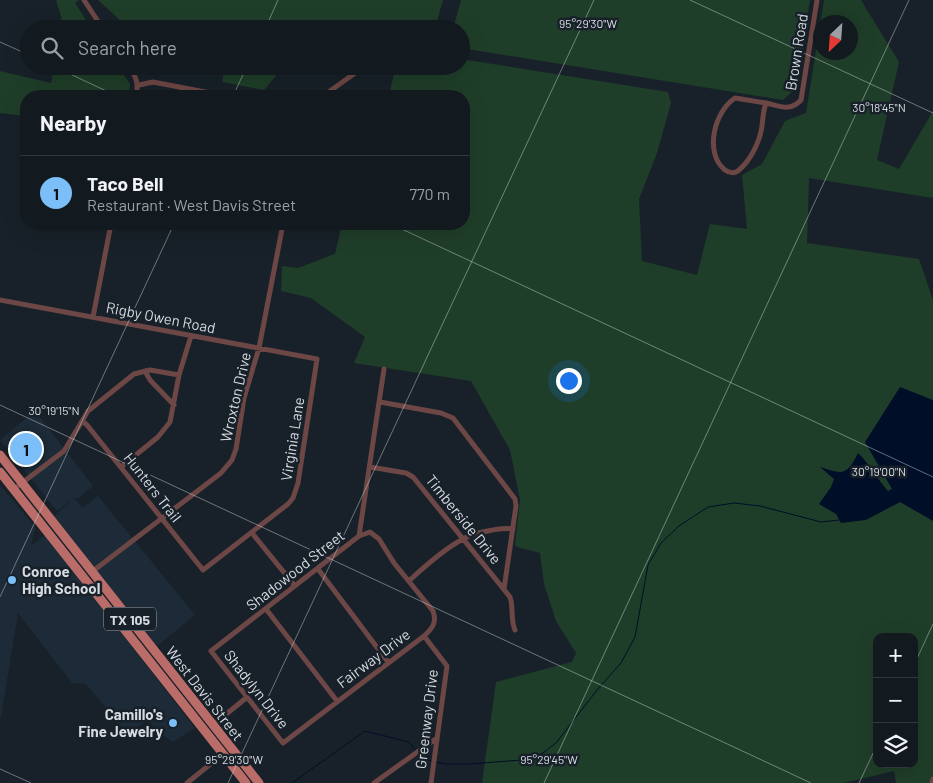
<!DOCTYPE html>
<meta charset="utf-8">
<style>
body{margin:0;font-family:Barlow,sans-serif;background:#1b2228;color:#f1f3f6}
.controls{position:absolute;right:15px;bottom:15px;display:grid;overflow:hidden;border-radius:10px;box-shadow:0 5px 20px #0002}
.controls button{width:45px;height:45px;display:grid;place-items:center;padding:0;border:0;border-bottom:1px solid #31383d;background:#12191f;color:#f1f3f6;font:25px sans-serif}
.compass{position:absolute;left:813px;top:15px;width:45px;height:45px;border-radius:50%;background:#12191f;box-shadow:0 5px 20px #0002;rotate:205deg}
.you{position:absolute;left:568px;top:380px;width:18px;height:18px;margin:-12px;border:4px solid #fff;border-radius:50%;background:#1a73e8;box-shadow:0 0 0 8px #1a73e833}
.badge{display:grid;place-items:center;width:32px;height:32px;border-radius:50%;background:#7bbef8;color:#111;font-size:16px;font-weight:700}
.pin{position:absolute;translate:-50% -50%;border:2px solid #fff;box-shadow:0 1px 5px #0006}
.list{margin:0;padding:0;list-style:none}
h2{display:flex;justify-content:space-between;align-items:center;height:65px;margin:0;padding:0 20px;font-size:21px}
h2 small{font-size:16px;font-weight:400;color:#9ca0a4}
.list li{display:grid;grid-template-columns:32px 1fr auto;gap:15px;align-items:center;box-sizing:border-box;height:75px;padding:0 20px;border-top:1px solid #31383d}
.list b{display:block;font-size:19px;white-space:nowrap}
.list p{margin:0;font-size:16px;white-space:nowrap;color:#9ca0a4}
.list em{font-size:16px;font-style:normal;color:#9ca0a4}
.icon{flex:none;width:28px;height:28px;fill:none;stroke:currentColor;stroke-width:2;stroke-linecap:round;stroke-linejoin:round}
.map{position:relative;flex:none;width:933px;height:783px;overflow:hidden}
.search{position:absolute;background:#12191f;box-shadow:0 5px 20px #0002;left:20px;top:20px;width:450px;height:55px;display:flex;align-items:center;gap:12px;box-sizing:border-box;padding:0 18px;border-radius:28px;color:#9ca0a4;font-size:19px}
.panel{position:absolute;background:#12191f;box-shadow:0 5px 20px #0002;left:20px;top:90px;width:450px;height:140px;border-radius:20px}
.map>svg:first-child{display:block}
</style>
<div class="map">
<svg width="933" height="783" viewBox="0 0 933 783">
<rect width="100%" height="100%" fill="#182129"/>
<path fill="#1c2b37" d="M35 411 93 486 77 499 75 497 74 498 83 508 98 496 195 615 157 646 54 517 71 500 57 511 0 440Z
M0 485 35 527 31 546 45 535 195 728 173 742 156 730 148 719 131 733 126 732 86 684 72 683 18 613 1 717 0 716Z"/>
<path fill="#1f3e29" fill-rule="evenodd" d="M56 0H79L75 3 92 29H61L62 20Z
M98 0H443L435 28 386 26 383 29H182L170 26 122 22Z
M461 0H810L796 88 783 100 461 48V29H453Z
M824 0H861L899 62 877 160 899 169 933 111V198L809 178 807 243 919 259 933 300V783H896L894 771 843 783H482L496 682 572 662 576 653 556 621 544 584 540 553 517 547 515 545 520 500 510 450 471 381 354 363 365 337 311 298 281 291 282 266 298 268 335 254 342 224H464V96H386L389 95 396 66H461V59L668 92 671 103 657 153 639 199 642 261 697 275 710 224 747 229 742 175 762 164 785 121 806 113ZM820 22H850V52H820ZM877 637H914V764H877Z
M54 66H118L130 84 129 96H104L87 94 86 96H26V116L0 113V71L51 83Z
M225 66H284L264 90 222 82Z"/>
<path fill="#000e27" d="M900 387 933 400V521L900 502 866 520 841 523 836 514 819 504 831 487 834 479 820 467C844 475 847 475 858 453 870 464 877 479 888 491L892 489 865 442Z"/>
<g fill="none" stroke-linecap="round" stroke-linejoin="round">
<path stroke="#000e27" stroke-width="1" d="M419 754 422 758 432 761
M436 762 445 764H470L521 760 543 753 556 743 597 690 621 663 635 637 648 565 661 543 679 526 708 507 734 503 760 506 821 522 839 520
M292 783 365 731 409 742 416 751"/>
<path stroke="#6d4745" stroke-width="5" d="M84 0 103 29
M129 66C136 77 139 83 136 96
M139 85 153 82 226 96
M323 96 365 66
M735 98 766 103C763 111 763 118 762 126 760 141 751 160 739 170 735 174 729 173 725 170 704 153 714 112 735 98Z
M766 103C780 106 790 112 801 100L817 0
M0 300 317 359 298 483 293 498 288 504 203 570 87 425 82 421
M93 317 111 224
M145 371 150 380 174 405
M380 402 441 413 453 418 515 499 516 506 504 589
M121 467 158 437 170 422 179 375 191 336
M370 467 406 473 413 477 510 597C514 608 510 619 515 630
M14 489 64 451 88 411 134 374 150 370 179 375
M252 533 295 586
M359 536 370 532 379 539 394 563 433 611C437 622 433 628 424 636L283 743 211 651 359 536 384 369
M318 569 388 662
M93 571 221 473 232 460 236 449 244 398 259 348 283 224
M410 580C424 567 446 548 463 539 473 533 502 527 513 529
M266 609 337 701
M424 636 447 666 431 783
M213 725 246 698
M187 783 223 754
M374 783 437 738
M932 783 933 779"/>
<path stroke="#ba6c69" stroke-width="9" d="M0 455 259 783
M0 472 246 783"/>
</g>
<path fill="none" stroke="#d5dbe1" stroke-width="1" stroke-opacity="0.45" d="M690 0 933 113M265 29 278 0M0 42 29 55M53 66 117 96M233 96 247 66M391 224 933 477M0 405 811 783M0 597 174 224M914 665 933 624M0 769 31 783M228 783 594 0M544 783 909 0M859 783 877 745"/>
<g fill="#7bbef8" stroke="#182129" stroke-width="2">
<circle cx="12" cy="580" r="5"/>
<circle cx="173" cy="723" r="5"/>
</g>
<g text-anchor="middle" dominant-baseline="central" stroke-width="5" stroke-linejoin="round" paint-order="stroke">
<rect fill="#182129" stroke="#9ca3aa" stroke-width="1" x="104" y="607.5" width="52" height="23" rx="4"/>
<g font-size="14" font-weight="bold" fill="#d5dbe1">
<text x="130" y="619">TX 105</text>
</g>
<g font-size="15" fill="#d5dbe1" stroke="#182129">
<text transform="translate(796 52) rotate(-81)">Brown Road</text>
<text transform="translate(161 317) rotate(11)">Rigby Owen Road</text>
<text transform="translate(235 397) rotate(-77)">Wroxton Drive</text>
<text transform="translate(292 439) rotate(-81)">Virginia Lane</text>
<text transform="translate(153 487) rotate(52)">Hunters Trail</text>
<text transform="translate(464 519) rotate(51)">Timberside Drive</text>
<text transform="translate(295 570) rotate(-38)">Shadowood Street</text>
<text transform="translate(373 658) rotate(-37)">Fairway Drive</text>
<text transform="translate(257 689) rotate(52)">Shadylyn Drive</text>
<text transform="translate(205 693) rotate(52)">West Davis Street</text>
<text transform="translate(426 719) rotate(-83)">Greenway Drive</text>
</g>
<g font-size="15" font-weight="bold" fill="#d5dbe1" stroke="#182129" text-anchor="start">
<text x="22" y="571">Conroe<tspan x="22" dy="17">High School</tspan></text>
<text x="163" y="714" text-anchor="end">Camillo's<tspan x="163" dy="17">Fine Jewelry</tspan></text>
</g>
</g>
<g font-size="12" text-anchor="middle" fill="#d5dbe1" stroke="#182129" stroke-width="5" stroke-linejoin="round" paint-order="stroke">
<text x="588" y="28">95°29'30"W</text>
<text x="879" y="112">30°18'45"N</text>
<text x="54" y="415">30°19'15"N</text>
<text x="879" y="476">30°19'00"N</text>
<text x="234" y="764">95°29'30"W</text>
<text x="549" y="764">95°29'45"W</text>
</g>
</svg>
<div class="controls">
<button>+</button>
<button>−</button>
<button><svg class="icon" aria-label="layers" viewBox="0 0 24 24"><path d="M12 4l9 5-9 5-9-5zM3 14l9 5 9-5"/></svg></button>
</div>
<svg class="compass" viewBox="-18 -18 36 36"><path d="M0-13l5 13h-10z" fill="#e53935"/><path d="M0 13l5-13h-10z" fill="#9ca0a4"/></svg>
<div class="you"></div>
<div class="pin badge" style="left:26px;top:449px">1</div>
<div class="search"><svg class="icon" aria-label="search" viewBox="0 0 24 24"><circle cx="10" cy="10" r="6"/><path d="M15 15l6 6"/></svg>Search here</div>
<section class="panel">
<h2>Nearby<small></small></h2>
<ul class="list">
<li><span class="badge">1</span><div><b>Taco Bell</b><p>Restaurant · West Davis Street</p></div><em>770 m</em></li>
</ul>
</section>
</div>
